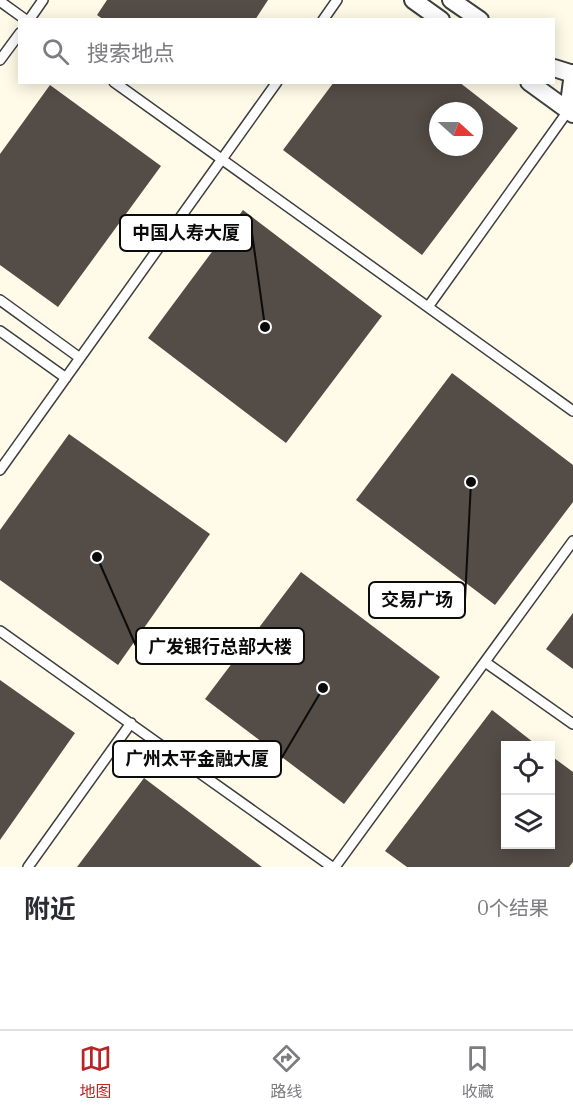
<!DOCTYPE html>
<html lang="zh">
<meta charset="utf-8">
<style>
body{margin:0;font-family:"IBM Plex Serif","Noto Sans SC",serif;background:#f7f7f7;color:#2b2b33}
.controls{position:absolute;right:18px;bottom:18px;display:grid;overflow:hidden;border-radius:0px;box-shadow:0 3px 15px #0003}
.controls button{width:54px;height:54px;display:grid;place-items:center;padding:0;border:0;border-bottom:2px solid #e1e1e2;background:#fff;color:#2b2b33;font:30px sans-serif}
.compass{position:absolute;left:429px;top:102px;width:54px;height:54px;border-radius:50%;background:#fff;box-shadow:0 3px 15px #0003;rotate:111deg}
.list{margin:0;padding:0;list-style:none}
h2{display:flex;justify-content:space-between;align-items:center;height:78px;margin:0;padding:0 24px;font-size:26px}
h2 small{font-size:20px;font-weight:400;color:#7c7c81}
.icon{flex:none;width:33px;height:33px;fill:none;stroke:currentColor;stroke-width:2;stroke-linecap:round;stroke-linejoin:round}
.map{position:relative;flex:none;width:573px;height:867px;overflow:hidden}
.search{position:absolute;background:#fff;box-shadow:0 3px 15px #0003;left:18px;right:18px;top:18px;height:66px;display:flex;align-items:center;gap:15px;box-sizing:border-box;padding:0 21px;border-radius:0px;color:#7c7c81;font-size:22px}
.sheet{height:162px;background:#fff}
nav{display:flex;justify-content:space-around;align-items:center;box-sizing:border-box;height:84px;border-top:2px solid #e1e1e2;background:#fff;font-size:16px;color:#7c7c81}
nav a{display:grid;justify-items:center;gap:3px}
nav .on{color:#b92427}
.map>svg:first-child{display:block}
</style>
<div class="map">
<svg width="573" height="867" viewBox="0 0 573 867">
<rect width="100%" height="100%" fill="#fffbe8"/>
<path fill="#534c47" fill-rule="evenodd" d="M107 0H268L255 20H104L97 15Z
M334 82H459L518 128 422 255 283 150ZM438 111H474V147H438Z
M50 85 161 166 58 307 0 265V154Z
M243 210 382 316 286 443 148 338Z
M452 373 573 465V502L495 605 356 500Z
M69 434 210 534 118 665 0 580V530Z
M301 572 440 677 344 804 205 699Z
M573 613V669L546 649Z
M0 680 75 733 0 840Z
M492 710 538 746H506V844H550V755L573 772V862L569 867H407L385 851Z
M144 778 262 867H77Z"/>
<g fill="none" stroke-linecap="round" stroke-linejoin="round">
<defs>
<path id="pedestrian" d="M1 2 26 20
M29 20 43 0
M323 20 337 0
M0 60 20 33
M114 82 573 411
M0 300 80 358
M428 307 568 111
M0 331 66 378
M0 470 277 82
M0 631 332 867
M485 662 573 724
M28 867 131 723
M335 867 573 541"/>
<path id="tertiary" d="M413 0 441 20
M451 0 480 20
M554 68 573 74
M529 82 573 114
M568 111 573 73"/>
</defs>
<use href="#pedestrian" stroke="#3e3e3e" stroke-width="12"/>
<use href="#tertiary" stroke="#3e3e3e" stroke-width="20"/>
<use href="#pedestrian" stroke="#fff" stroke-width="9"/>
<use href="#tertiary" stroke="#fff" stroke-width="16"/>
</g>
<path fill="none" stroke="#0b0b0b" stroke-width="2" d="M265 327L252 233M471 482L465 600M97 557L136 646M323 688L281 759"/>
<g fill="#0b0b0b" stroke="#fff" stroke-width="2">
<circle cx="265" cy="327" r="6"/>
<circle cx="471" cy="482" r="6"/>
<circle cx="97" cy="557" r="6"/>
<circle cx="323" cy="688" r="6"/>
</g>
<g fill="#fff" stroke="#0b0b0b" stroke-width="2">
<rect x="120" y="215" width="132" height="36" rx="6"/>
<rect x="369" y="582" width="96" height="36" rx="6"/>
<rect x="136" y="628" width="168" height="36" rx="6"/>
<rect x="113" y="741" width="168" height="36" rx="6"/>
</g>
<g font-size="18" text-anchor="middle" font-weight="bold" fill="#0b0b0b">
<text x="186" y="239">中国人寿大厦</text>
<text x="417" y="606">交易广场</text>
<text x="220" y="653">广发银行总部大楼</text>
<text x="197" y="765">广州太平金融大厦</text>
</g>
</svg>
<div class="controls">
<button><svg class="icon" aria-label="locate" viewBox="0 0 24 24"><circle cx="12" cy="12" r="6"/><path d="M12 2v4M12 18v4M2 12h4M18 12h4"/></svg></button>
<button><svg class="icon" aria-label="layers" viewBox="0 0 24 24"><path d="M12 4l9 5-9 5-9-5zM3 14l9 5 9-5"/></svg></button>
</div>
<svg class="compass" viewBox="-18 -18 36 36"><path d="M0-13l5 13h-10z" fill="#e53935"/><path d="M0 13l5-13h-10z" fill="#7c7c81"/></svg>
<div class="search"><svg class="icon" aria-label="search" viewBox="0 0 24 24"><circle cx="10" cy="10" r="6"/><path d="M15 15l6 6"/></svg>搜索地点</div>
</div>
<section class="sheet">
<h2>附近<small>0个结果</small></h2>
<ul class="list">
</ul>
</section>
<nav>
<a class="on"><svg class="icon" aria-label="map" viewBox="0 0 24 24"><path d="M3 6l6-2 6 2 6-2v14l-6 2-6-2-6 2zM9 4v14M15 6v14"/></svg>地图</a>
<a><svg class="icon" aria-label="directions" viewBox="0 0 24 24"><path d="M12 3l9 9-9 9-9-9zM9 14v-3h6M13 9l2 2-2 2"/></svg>路线</a>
<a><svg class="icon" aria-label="saved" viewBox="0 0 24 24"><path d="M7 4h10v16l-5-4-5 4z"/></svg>收藏</a>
</nav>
